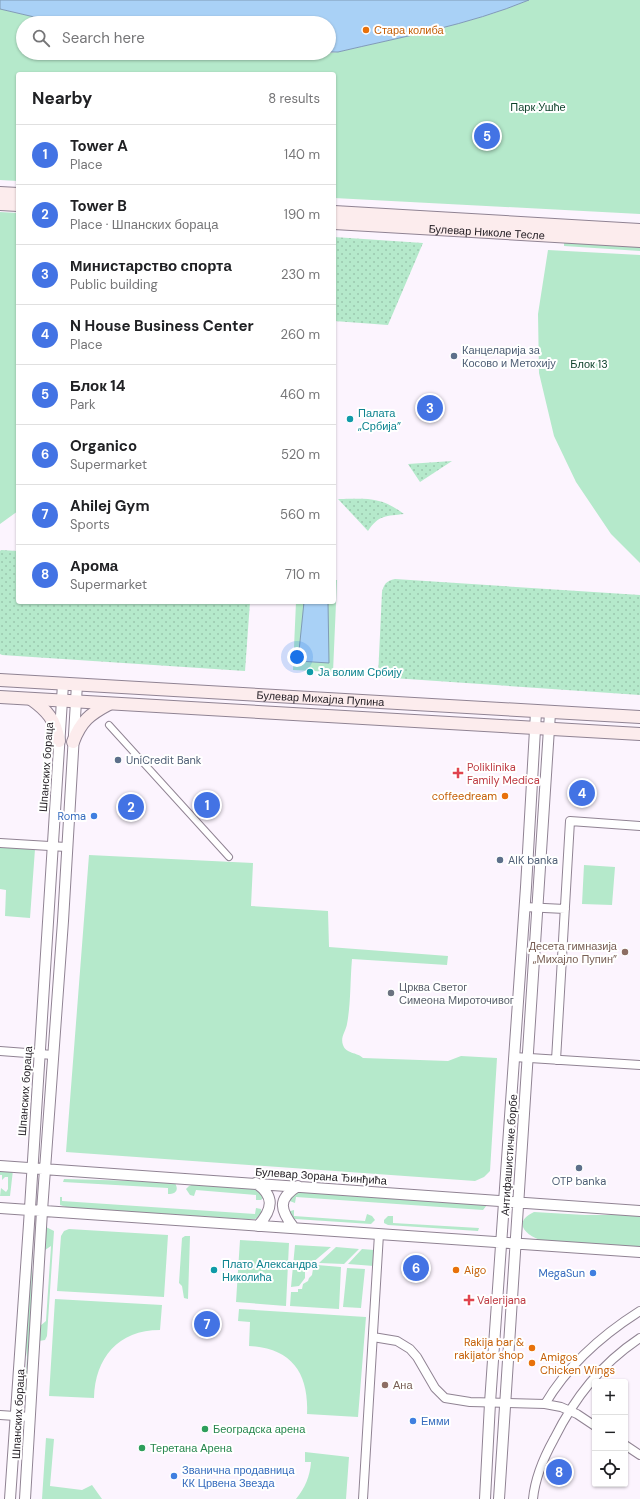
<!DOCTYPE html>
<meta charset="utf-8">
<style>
body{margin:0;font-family:"DM Sans",sans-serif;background:#f2f2f2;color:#202124}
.controls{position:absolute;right:12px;bottom:12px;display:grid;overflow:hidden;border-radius:4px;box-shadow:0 1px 3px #0004}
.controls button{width:36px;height:36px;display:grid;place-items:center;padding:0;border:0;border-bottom:1px solid #e0e0e0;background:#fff;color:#202124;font:20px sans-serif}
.you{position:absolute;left:297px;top:657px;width:14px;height:14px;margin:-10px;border:3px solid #fff;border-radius:50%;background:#1a73e8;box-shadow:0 0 0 6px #1a73e833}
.badge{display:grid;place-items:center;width:26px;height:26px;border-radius:50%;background:#4373e4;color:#fff;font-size:13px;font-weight:700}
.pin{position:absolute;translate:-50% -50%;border:2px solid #fff;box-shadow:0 1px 4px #0006}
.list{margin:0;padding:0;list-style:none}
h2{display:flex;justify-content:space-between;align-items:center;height:52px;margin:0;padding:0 16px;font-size:17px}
h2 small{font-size:13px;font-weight:400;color:#757577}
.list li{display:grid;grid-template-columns:26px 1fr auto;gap:12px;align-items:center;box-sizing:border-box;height:60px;padding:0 16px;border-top:1px solid #e0e0e0}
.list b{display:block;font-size:15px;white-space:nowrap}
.list p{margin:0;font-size:13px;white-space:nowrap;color:#757577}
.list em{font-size:13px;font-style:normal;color:#757577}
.icon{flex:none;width:22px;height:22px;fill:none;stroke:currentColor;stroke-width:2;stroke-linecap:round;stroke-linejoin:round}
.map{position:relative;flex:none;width:640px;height:1499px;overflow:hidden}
.search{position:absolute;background:#fff;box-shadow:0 1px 3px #0004;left:16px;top:16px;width:320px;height:44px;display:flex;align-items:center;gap:10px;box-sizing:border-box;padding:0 14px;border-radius:22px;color:#757577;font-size:15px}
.panel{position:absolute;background:#fff;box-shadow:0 1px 3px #0004;left:16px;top:72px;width:320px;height:532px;border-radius:4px}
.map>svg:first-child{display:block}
</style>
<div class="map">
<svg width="640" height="1499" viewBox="0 0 640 1499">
<defs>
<pattern id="garden-dots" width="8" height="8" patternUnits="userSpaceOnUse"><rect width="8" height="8" fill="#b5e9cb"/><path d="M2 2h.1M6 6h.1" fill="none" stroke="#9bc7ae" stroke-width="1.8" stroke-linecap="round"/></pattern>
</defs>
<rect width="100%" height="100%" fill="#fcf4fe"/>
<path fill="#b5e9cb" d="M529 0H640V214L334 198V74H18V181L0 180V9L60 23H23V53H329L338 52C401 37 469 25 529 0Z
M0 212 18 213V511L0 524Z
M564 242 640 246V251L564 246Z
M548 250 640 255V563L611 534 576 482 554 436 539 373 538 314Z
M334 580H337L333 672 293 670 296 602H334Z
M0 847 35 849 30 918 5 916 6 890 0 889Z
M89 855 253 863 251 906 328 911 329 947 448 956 447 965 352 959C350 981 351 1003 347 1024 346 1031 340 1037 343 1045 346 1054 357 1052 363 1058L448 1061 461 1056 497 1058 490 1171 484 1177 475 1181 66 1152Z
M584 865 615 867 612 905 582 904Z
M0 1168 13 1170 10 1196H0L1 1188 6 1192 8 1189V1177H5L2 1180V1175H0Z
M64 1179 173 1182 175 1183C179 1190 176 1194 168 1194V1188L63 1182Z
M194 1184 253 1188 260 1190 264 1197 261 1200H256V1195L196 1190 194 1196 190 1195 186 1189 189 1186Z
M304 1192 487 1205 483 1210 296 1197 295 1203 287 1200 293 1193Z
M60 1197H62V1201L255 1214 256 1208 261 1209 262 1215 255 1219H244L69 1208 60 1205Z
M294 1210V1216L365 1221 367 1214 372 1216 375 1220 371 1224 295 1219 290 1218 287 1212Z
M534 1212 585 1215H640V1247L543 1241C527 1236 511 1223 534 1212Z
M388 1216H393V1223L479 1228 478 1231 388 1225 384 1223V1220Z
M33 1227 31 1313 26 1393H25L27 1357 25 1337Z
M46 1227 54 1231 47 1336 45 1340 39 1341 40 1326 46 1321 51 1246 45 1250Z
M69 1229 168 1235 164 1297 57 1291 61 1236 64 1231Z
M185 1236H190L188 1299 184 1298 182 1286 179 1283 182 1238Z
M240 1240 289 1243 286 1306 236 1302Z
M295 1245 331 1247 305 1269V1278L299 1286 291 1287Z
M336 1247 359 1249 344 1264 319 1263Z
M362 1249 374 1250V1266L348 1264Z
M317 1265 341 1267 339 1309 290 1306 291 1292H298V1289H302L303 1284 308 1281 309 1278 312 1275 313 1269Z
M347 1268 365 1269 361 1308 343 1307Z
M55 1299 162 1305 160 1330C118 1330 95 1358 94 1398L49 1396Z
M239 1309 366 1317 358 1417 307 1414C309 1374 292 1348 249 1346L250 1322 238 1321Z
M46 1438 54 1439 50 1486 82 1490 92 1485 102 1499H42Z
M305 1452 349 1457 346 1499H296C305 1488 310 1476 311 1462H305Z"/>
<path fill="url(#garden-dots)" d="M334 237 423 243 388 325 334 321Z
M452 461 420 482 408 464Z
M338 499C367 499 380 496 404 514 387 516 378 515 368 531Z
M1 550 18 551V602H250L245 671 2 655 0 654V551Z
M395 579 640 595V695L378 677 382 592C384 584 386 581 395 579Z"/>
<path fill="#a9d1f6" stroke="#809bb6" d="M0 0H529C469 25 401 37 338 52H329V23H60L0 9Z
M304 602H328L329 663 298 661Z"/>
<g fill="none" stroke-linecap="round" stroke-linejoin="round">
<defs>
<path id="pedestrian" d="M109 725 229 857"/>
<path id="minor" d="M0 843 66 847
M524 907 565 909
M0 1051 53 1055
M514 1057 640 1065
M556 1060 570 821 640 826
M373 1337 397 1341 410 1349 417 1357 435 1388 445 1398 470 1402 545 1404 561 1407 577 1414 595 1426
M545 1404C568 1365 602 1335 640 1311
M0 1415 30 1417
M625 1445 640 1455
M363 1499 379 1234
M533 1499C535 1478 544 1457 554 1439 575 1397 601 1364 640 1338"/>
<path id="tertiary" d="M0 1166 640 1211
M256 1183C275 1196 273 1209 258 1226
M0 1208 640 1252
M294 1228C280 1210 277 1199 298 1186
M10 1499 29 1224 63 684
M25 1499 42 1211 63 921 77 684
M485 1499 490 1403 526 887 536 712
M499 1499 550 713"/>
<g id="secondary">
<path d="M0 193 18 194"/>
<path d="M0 204 18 205"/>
<path d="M334 212 640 230"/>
<path id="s1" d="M334 223 640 241"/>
<path id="s2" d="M0 680 640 717"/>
<path d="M0 697 640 734"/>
<path d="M31 699C48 711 55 720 59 741"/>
<path d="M73 742C81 721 90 714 109 704"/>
</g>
</defs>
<use href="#pedestrian" stroke="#908393" stroke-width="8"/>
<use href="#minor" stroke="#908393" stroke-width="10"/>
<use href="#tertiary" stroke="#908393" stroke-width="12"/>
<use href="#secondary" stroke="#908393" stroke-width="14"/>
<use href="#pedestrian" stroke="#fff" stroke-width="6"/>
<use href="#minor" stroke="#fff" stroke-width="8"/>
<use href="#tertiary" stroke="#fff" stroke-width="10"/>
<use href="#secondary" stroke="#fceced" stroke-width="12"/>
</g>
<g fill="#e8710a" stroke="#fff" stroke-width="1.5">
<circle cx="366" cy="30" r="4"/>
<circle cx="505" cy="796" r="4"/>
<circle cx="456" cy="1270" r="4"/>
<circle cx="532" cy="1348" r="4"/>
<circle cx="532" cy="1363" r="4"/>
</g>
<g fill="#5c6f8a" stroke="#fff" stroke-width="1.5">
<circle cx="454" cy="356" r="4"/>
<circle cx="118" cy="760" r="4"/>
<circle cx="500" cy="860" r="4"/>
<circle cx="579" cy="1168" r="4"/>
</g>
<g fill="#0f9aa8" stroke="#fff" stroke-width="1.5">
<circle cx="350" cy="419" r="4"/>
<circle cx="310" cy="672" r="4"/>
<circle cx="214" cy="1270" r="4"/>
</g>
<g fill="#e0444e" stroke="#fff" stroke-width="1.5">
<path d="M456 767h4v4h4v4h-4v4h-4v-4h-4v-4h4z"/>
<path d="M467 1294h4v4h4v4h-4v4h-4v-4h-4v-4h4z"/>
</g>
<g fill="#3f7fe0" stroke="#fff" stroke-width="1.5">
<circle cx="94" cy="816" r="4"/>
<circle cx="593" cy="1273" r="4"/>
<circle cx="413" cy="1421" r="4"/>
<circle cx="174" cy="1476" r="4"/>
</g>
<g fill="#8d6e63" stroke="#fff" stroke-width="1.5">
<circle cx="625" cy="952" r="4"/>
<circle cx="385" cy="1385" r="4"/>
</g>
<circle fill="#6b7280" stroke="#fff" stroke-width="1.5" cx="391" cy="993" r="4"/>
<g fill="#2e9e5b" stroke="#fff" stroke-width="1.5">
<circle cx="205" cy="1429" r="4"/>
<circle cx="142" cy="1448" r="4"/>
</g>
<g text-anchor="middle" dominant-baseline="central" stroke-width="4" stroke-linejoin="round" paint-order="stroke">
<g font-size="11" fill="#c56008" stroke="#fff" text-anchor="start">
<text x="374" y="30">Стара колиба</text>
<text x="497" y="796" text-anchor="end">coffeedream</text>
<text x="464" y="1270">Aigo</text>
<text x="524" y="1342" text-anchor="end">Rakija bar &amp;<tspan x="524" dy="13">rakijator shop</tspan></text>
<text x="540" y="1357">Amigos<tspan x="540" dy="13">Chicken Wings</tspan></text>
</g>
<g font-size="11" fill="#0b3f28" stroke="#fff">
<text x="538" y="107">Парк Ушће</text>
<text x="589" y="364">Блок 13</text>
</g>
<g font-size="11" fill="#211c22" stroke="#fff">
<text stroke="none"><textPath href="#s1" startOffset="153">Булевар Николе Тесле</textPath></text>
<text stroke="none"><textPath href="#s2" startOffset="321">Булевар Михајла Пупина</textPath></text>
<text transform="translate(46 767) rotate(-86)">Шпанских бораца</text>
<text transform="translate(25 1091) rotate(-86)">Шпанских бораца</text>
<text transform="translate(509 1155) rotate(-86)">Антифашистичке борбе</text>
<text transform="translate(321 1176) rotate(4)">Булевар Зорана Ђинђића</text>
<text transform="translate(18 1414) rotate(-87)">Шпанских бораца</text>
</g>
<g font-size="11" fill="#4e5e75" stroke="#fff" text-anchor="start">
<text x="462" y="350">Канцеларија за<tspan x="462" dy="13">Косово и Метохију</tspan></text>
<text x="126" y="760">UniCredit Bank</text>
<text x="508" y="860">AIK banka</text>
<text x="579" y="1181" text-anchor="middle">OTP banka</text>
</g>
<g font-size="11" fill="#0d838f" stroke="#fff" text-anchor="start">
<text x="358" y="413">Палата<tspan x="358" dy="13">„Србија”</tspan></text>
<text x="318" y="672">Ја волим Србију</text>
<text x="222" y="1264">Плато Александра<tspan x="222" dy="13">Николића</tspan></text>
</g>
<g font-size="11" fill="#be3a42" stroke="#fff" text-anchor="start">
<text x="467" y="767">Poliklinika<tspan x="467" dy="13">Family Medica</tspan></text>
<text x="477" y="1300">Valerijana</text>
</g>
<g font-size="11" fill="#366cbe" stroke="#fff" text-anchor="end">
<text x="86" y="816">Roma</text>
<text x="585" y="1273">MegaSun</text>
<text x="421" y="1421" text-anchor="start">Емми</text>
<text x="182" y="1470" text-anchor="start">Званична продавница<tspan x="182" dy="13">КК Црвена Звезда</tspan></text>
</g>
<g font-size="11" fill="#785e54" stroke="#fff" text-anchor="end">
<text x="617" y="946">Десета гимназија<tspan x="617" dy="13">„Михајло Пупин”</tspan></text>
<text x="393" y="1385" text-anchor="start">Ана</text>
</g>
<g font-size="11" fill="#5b616d" stroke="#fff" text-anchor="start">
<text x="399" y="987">Црква Светог<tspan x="399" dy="13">Симеона Мироточивог</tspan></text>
</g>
<g font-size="11" fill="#27864d" stroke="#fff" text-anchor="start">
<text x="213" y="1429">Београдска арена</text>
<text x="150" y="1448">Теретана Арена</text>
</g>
</g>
</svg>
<div class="controls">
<button>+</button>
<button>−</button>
<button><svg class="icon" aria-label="locate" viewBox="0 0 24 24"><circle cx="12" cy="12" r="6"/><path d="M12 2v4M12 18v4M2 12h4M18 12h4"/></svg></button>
</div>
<div class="you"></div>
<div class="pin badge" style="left:207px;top:805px">1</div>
<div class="pin badge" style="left:131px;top:807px">2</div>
<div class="pin badge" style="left:430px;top:408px">3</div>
<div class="pin badge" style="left:582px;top:793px">4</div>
<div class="pin badge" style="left:487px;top:136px">5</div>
<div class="pin badge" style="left:416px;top:1268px">6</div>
<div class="pin badge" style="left:207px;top:1324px">7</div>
<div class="pin badge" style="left:559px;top:1472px">8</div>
<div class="search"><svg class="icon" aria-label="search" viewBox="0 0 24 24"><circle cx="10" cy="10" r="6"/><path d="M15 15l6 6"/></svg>Search here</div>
<section class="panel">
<h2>Nearby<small>8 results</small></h2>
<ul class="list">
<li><span class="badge">1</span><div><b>Tower A</b><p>Place</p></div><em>140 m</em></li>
<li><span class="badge">2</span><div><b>Tower B</b><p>Place · Шпанских бораца</p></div><em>190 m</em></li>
<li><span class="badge">3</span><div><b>Министарство спорта</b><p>Public building</p></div><em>230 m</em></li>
<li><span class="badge">4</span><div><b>N House Business Center</b><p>Place</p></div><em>260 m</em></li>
<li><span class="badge">5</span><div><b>Блок 14</b><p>Park</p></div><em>460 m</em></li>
<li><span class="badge">6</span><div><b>Organico</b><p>Supermarket</p></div><em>520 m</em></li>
<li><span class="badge">7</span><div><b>Ahilej Gym</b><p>Sports</p></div><em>560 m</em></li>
<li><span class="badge">8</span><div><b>Арома</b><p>Supermarket</p></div><em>710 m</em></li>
</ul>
</section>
</div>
